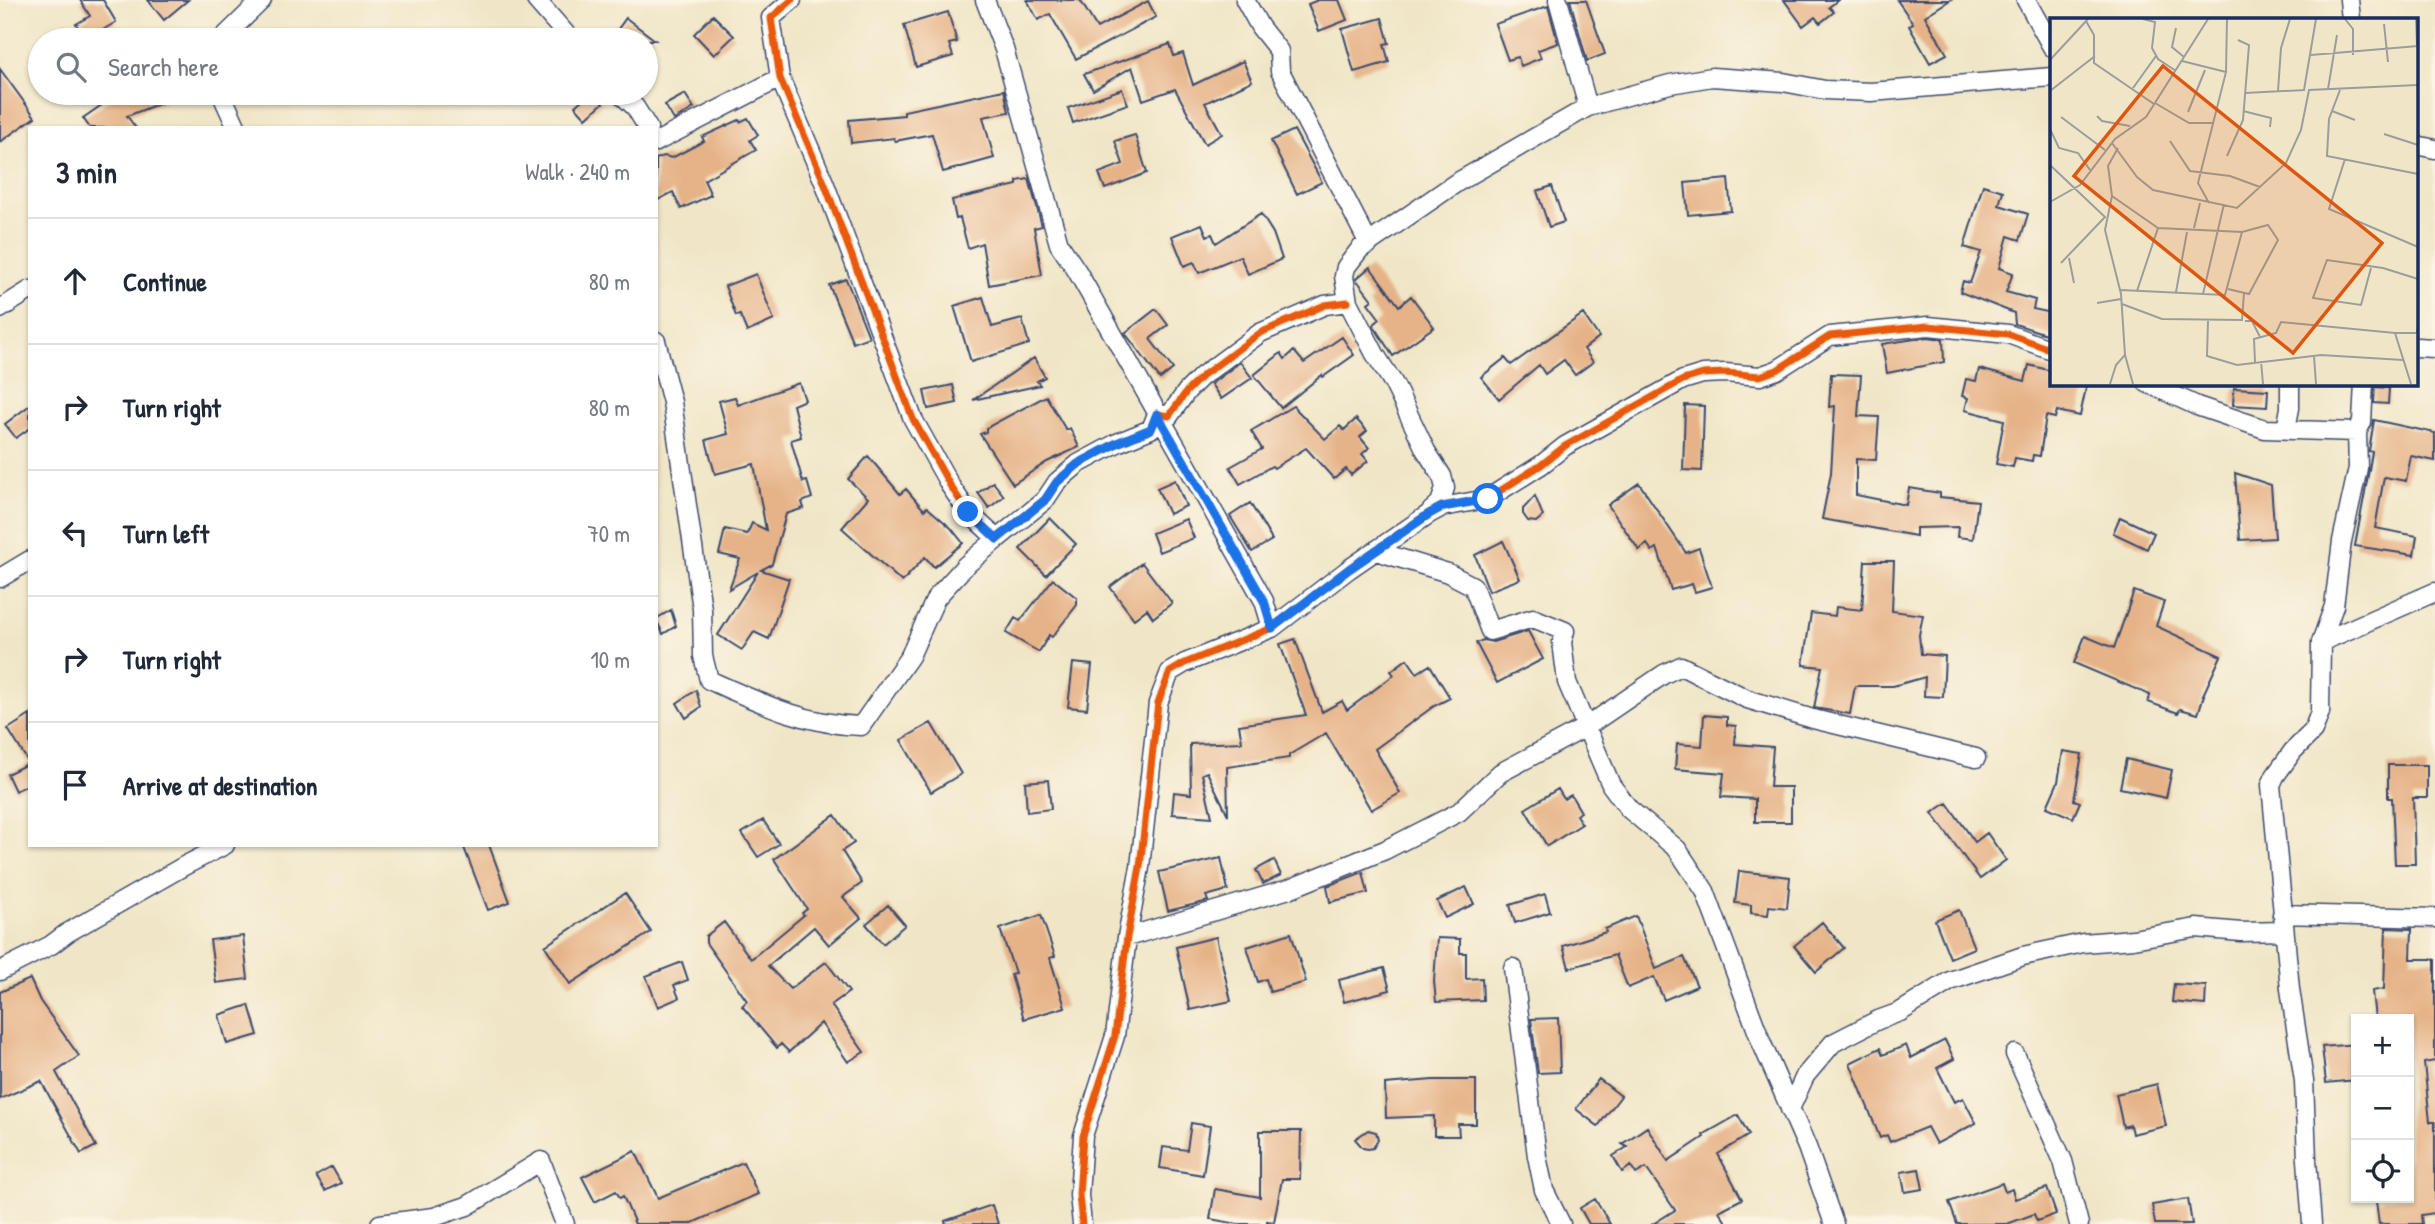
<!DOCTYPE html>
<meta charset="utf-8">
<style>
body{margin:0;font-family:"Patrick Hand",sans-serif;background:#f6f6f7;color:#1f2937}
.controls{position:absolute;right:21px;bottom:21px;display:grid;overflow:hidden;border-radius:0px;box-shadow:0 2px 5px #0004}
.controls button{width:63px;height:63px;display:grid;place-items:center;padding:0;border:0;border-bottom:2px solid #e0e1e3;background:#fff;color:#1f2937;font:35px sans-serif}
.stop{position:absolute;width:21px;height:21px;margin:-16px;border:5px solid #1a73e8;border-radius:50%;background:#fff}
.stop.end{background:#1a73e8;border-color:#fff;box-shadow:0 2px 7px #0008}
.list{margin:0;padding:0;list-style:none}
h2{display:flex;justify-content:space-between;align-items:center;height:91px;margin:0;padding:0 28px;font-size:30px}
h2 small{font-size:23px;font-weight:400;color:#747a83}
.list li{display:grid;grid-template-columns:46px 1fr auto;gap:21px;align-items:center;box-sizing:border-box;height:126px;padding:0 28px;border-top:2px solid #e0e1e3}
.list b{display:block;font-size:26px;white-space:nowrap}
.list em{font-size:23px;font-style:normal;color:#747a83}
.icon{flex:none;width:38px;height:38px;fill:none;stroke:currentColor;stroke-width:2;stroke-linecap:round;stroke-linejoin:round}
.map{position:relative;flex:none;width:2435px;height:1224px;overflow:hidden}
.search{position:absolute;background:#fff;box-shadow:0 2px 5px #0004;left:28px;top:28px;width:630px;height:77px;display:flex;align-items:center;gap:18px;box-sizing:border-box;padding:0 24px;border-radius:38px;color:#747a83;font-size:26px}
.panel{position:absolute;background:#fff;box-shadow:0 2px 5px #0004;left:28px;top:126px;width:630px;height:721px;border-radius:0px}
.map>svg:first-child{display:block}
</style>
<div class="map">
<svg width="2435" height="1224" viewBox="0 0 2435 1224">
<rect width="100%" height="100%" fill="#fcf5e5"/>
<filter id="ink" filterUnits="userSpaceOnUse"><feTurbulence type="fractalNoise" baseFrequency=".0143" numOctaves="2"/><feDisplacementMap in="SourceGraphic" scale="14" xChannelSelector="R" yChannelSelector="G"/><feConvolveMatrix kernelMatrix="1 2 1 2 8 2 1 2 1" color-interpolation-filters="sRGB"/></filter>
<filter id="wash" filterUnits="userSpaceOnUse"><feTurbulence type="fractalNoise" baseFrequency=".00686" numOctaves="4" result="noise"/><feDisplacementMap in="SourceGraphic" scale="28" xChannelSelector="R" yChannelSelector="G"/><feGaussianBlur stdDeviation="1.57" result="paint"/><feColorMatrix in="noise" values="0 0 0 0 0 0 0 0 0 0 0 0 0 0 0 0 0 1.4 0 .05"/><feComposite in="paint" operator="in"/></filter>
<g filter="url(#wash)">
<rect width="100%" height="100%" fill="#f0e6c7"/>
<g id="blocks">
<path fill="#e6b388" d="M80 0H103L116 22 86 40 76 24 90 16Z
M148 0H188L164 20Z
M1027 0H1080L1097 28 1148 1 1156 17 1076 59 1050 14 1038 20Z
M1318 0H1339L1347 20 1319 31 1308 4Z
M1570 0H1586L1605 54 1587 61Z
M1784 0H1838L1829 7 1834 12 1820 23 1815 17 1803 26Z
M1897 0H1950L1925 16 1947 54 1930 63 1909 26 1913 23Z
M1548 6 1558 43 1538 50 1541 58 1521 66 1518 57 1508 60 1495 24Z
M948 12 957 42 949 44 953 56 916 67 904 25Z
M713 15 734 36 714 55 694 34Z
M626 18 655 40H610Z
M1382 18 1389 43 1384 44 1389 62 1354 72 1342 29Z
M1170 44 1174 56 1183 53 1193 85 1243 61 1252 81 1205 103 1222 134 1205 144 1175 89 1143 100 1132 67 1093 90 1084 74Z
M0 69 35 117 0 142Z
M1122 89 1128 104 1073 123 1068 108Z
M1004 90 1009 112 983 117 994 158 943 172 932 134 895 141 894 138 851 143 849 120 904 115V111Z
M119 93H184V94L127 116 136 128H90L83 118Z
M590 93H594L603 103 586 118 575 106Z
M685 94 694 108 674 120 665 105Z
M748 118 758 135 750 140 756 150 704 180 711 195 681 209 673 192 656 201V159L664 156 672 158 704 141 702 137 739 120 740 122Z
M1294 130 1322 182 1297 194 1271 141Z
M1135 135 1147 173 1105 189 1099 173 1123 164 1115 141Z
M1029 179 1042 226 1034 228 1042 275 989 285 982 243 968 248 960 218 956 219 952 200 1017 185V181Z
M1728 179 1731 211 1688 215 1685 183Z
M1983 185 2003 191 1999 205 2028 214 2020 240 2008 236 1999 268 2013 273 2006 292 2035 300 2033 309 2052 313V336L2015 324 2014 313 1960 292 1963 281 1970 283 1981 252 1964 247Z
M1552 186 1564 222 1549 227 1537 191Z
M1261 214 1273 233 1282 259 1248 274 1240 256 1199 273 1194 262 1184 266 1172 236 1202 224 1207 236 1212 234 1216 243Z
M1370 267 1399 306 1411 296 1434 327 1393 356 1373 325 1380 319 1368 303 1372 300 1356 279Z
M756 274 774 320 747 332 740 315 736 316 725 286Z
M846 279 869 337 853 343 829 285Z
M983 297 992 327 1022 319 1029 344 971 362 954 306Z
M1156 309 1168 325 1150 339 1173 369 1160 379 1125 333Z
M1583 314 1599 337 1584 349 1593 362 1575 375 1564 360 1545 374 1539 365 1499 399 1481 377 1505 358 1511 365Z
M1342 337 1354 355 1323 377 1322 375 1281 408 1254 375 1281 353 1285 359 1294 351 1304 363Z
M1928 337 1943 339 1944 362 1887 373 1882 344Z
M1034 358 1045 377 1037 381 1040 385 973 400Z
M1240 362 1252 378 1221 399 1211 384Z
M2029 365 2052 371V383H2087L2080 416 2057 411 2055 418 2046 416 2040 456 2033 455 2032 461 2015 458 2013 467 1996 464 2004 420 1965 410 1968 398 1962 396 1966 379 1976 381 1979 369 2025 381Z
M1831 374 1861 375 1858 416 1879 417 1876 460 1856 459V495L1906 505 1909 488 1940 493V497L1978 501 1973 539 1957 537 1958 527 1916 528V536L1822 519 1831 473 1835 406 1829 407Z
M799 383 805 400 793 405 801 437 791 440 803 482 807 481 812 498 802 502 804 508 786 514 772 564 761 570 789 579 769 639 754 632 742 650 718 635 758 572 729 589 740 559 719 554 725 529 747 534 752 523 766 530 754 464 715 474 706 440 728 434 719 401 735 397 738 405Z
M953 385 957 403 928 409 924 391Z
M2375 387 2389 388 2388 404 2374 403Z
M2234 388 2268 390 2267 407 2233 405Z
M1046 396 1066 430 1070 428 1079 447 1047 462 1013 484 980 434 986 432V428Z
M30 405V428L16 438 5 424Z
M1685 405 1704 406 1702 471 1683 470Z
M1293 406 1325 439 1340 426 1344 430 1356 419 1367 431 1360 437 1369 448 1362 454 1368 461 1351 475 1346 469 1334 479 1306 448 1274 468 1272 466 1240 484 1230 467 1262 449 1251 431Z
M2374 420 2435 433V461L2411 456 2406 481 2384 477 2375 528 2417 536 2414 555 2355 546 2369 470 2372 452 2369 451Z
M868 456 900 494 906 489 924 510 927 507 951 528 963 543 934 567 925 557 902 582 842 528 868 498 848 479Z
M2235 473 2271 485 2275 538 2240 540Z
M1175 480 1186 506 1169 514 1157 488Z
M993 482 1004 496 989 508 978 493Z
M1639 483 1686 553 1699 548 1712 587 1695 592 1692 584 1671 590 1657 548 1652 551 1647 544 1639 550 1608 505Z
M1535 496 1543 516 1536 522 1528 521 1523 514V509Z
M1250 503 1272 540 1252 552 1230 516Z
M2120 517 2154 533 2147 549 2113 533Z
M1050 518 1076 544 1046 575 1020 549Z
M1186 519 1194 538 1159 552 1152 533Z
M1503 541 1520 579 1489 591 1475 555Z
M1865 561H1894L1892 611 1923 615 1919 635 1921 654 1945 656 1943 697 1924 696 1925 677 1893 686H1855L1850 714 1814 708 1822 667 1803 665 1811 613 1835 616 1836 607 1862 610Z
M1142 563 1172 603 1153 618 1147 609 1134 619 1110 587Z
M1053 579 1077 598V605L1052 637 1049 635 1039 652 1006 633 1015 618 1020 621Z
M2134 591 2164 602 2156 626 2221 656 2203 695H2204L2198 714 2180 709 2178 713 2148 702 2150 695 2074 663 2085 636 2114 648Z
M671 610 676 626 663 634 656 619Z
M1528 631 1543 659 1497 683 1476 643 1483 640 1493 642Z
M1295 639 1322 712 1342 701 1347 710 1394 675 1391 671 1407 659 1417 673 1430 665 1450 698 1434 706 1375 749 1400 793 1371 810 1326 733 1289 755V758L1227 767 1228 815 1207 772 1202 774 1212 817 1172 814 1174 792 1191 794 1190 744 1242 742 1239 725 1306 715 1280 644Z
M1073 663 1092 665 1087 709 1068 707Z
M696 690 701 707 686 718 677 703Z
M30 715V784L15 791 7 774 29 763 8 729Z
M1704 715 1727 717V725L1736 726 1735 744 1773 747 1770 787H1791V822H1755V799L1721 797 1724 773 1675 769 1677 744 1702 746Z
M931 723 961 774 931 792 901 740Z
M2063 751 2082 754 2074 800 2080 802 2073 818 2047 807 2058 782Z
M2126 759 2172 770 2166 798 2120 788Z
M2388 765H2427V798H2413L2415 864H2395L2392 798H2388Z
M1048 780 1051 809 1027 812 1025 782Z
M1558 789 1564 799 1571 795 1581 812 1576 815 1582 824 1547 846 1525 809Z
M1947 803 1975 842 1987 833 2006 860 1980 879 1932 813Z
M835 815 854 843 842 851 862 883 843 897 861 918 829 945 814 927 768 966 790 989 826 962 849 992 831 1005 864 1052 848 1062 821 1023 789 1052 781 1044 777 1048 742 1006 747 1001 706 943V936L724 922 751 959 804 915 802 913 807 909 774 859Z
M763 820 779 844 758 857 742 833Z
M463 845H489L510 902 488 910Z
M1221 858 1228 890 1206 896 1208 901 1168 911 1159 872Z
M1274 860 1281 875 1263 884 1256 870Z
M1739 871 1790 877 1787 908 1769 906 1768 915 1751 913V905L1735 903Z
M1363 872 1368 893 1330 902 1327 886Z
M1466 887 1474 904 1445 918 1437 901Z
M625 893 651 932 570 984 545 946Z
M1545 894 1550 912 1515 923 1510 905Z
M888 905 905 925 883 944 866 924Z
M1959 910 1974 948 1950 958 1935 920Z
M1041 915 1055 956 1050 958 1065 1007 1024 1019 1011 975 1015 973 1000 929Z
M1636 916 1656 969 1684 957 1697 986 1664 1000 1654 977 1628 988 1615 955 1569 968 1563 946 1606 932 1605 929Z
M1822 922 1844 948 1816 972 1794 946Z
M2386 928 2412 929 2411 959H2435V1061L2424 1063 2430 1122H2435V1213L2421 1215 2422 1224H2379L2376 1201 2383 1200V1198H2409V1019H2375L2372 991 2384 989Z
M1291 933 1306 982 1270 992 1266 979 1258 982 1247 947Z
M243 936 248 979 216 983 210 940Z
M1216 937 1231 1001 1190 1010 1176 947Z
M1437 938 1460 939V953H1466V979L1482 978 1483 1000 1436 1002 1434 981Z
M682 962 688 980 674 985 679 998 658 1007 646 976Z
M1384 968 1390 990 1344 1002 1339 980Z
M30 979 40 1001 79 1056 56 1072 96 1146 81 1154 41 1081 0 1099V992Z
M2174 984 2206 986 2205 1005 2172 1002Z
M249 1005 258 1035 227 1044 219 1015Z
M1558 1018 1560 1072 1538 1073 1531 1019Z
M1945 1040 1954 1059 1937 1068 1954 1102 1963 1098 1976 1123 1936 1144 1927 1127 1890 1142 1887 1135 1880 1138 1850 1063 1880 1048 1883 1055 1906 1045 1911 1058Z
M2356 1044V1080L2326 1083 2322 1047Z
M1599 1079 1621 1096 1598 1126 1576 1109Z
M1433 1080H1476V1124H1458L1459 1136H1434V1116L1386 1118 1385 1084Z
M2157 1084 2166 1126 2132 1134 2130 1125 2123 1127 2116 1094Z
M1738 1115 1749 1135 1718 1154 1742 1199 1719 1211 1727 1224H1653L1675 1210 1646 1168 1636 1174 1631 1166 1622 1172 1613 1156 1627 1147 1622 1144 1647 1127 1668 1161 1704 1137 1703 1135Z
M1191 1123 1210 1126 1203 1175 1160 1168 1163 1147 1187 1150Z
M1368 1130 1376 1132 1378 1140 1373 1148 1368 1149 1363 1148 1355 1139Z
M1260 1131H1301L1300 1179H1282L1274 1222 1267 1221V1224H1238L1210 1219 1215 1189 1260 1197Z
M635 1151 658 1198 743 1162 758 1194 690 1224H635L623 1196 620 1198 616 1191 595 1202 582 1177Z
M332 1167 341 1183 325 1191 316 1176Z
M1919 1169 1923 1189 1905 1192 1901 1172Z
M2002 1183 2005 1192 2012 1189 2015 1199 2047 1188 2056 1214 2037 1221 2034 1214 2007 1224H1957L1949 1202Z
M1595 1199 1610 1224H1589L1580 1208Z
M2188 1199 2192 1224H2155L2152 1205Z
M992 1205 998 1224H946L945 1221Z"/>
</g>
</g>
<g filter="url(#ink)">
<use href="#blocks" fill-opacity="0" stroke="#3b4a6e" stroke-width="2"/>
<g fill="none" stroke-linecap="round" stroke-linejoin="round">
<defs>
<path id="minor" d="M536 0 571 40
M792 0 771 18 780 78 824 182 913 419 951 487 968 512 997 539 1045 500 1057 482 1078 464 1117 443 1151 429 1157 414 1169 416 1187 391 1202 376 1260 333 1325 305 1348 302
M985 0 1004 49 1059 244 1077 271 1264 601 1272 628
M1245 0 1260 27 1279 51 1280 71 1369 244
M1558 0 1588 107
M2026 0 2052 47
M2349 0 2351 19
M221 40 262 0
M221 93 237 128
M620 93 635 107 648 128
M656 142 780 78
M2416 145 2435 149
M0 309 30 290
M656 341 672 402 702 609 703 656 709 680C758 702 806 725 861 726L910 656 936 598 965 566 997 539
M2416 347 2435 348
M2147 383 2197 406 2265 429 2357 432
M2286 429 2290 408V383
M1431 511 1440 503 1445 488 1442 476 1426 451 1394 384 1375 354 1348 302 1344 276 1346 267 1360 249 1456 183 1588 107 1670 84 1712 77 1783 82 1825 90 1871 92 2052 77
M1376 551 1448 573 1473 586 1490 631 1533 618 1565 631 1562 642 1567 682 1611 785 1629 809 1677 849 1705 891 1762 1044 1807 1147 1834 1224
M0 578 30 560
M2321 642 2435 592
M2282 914 2435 918
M1127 937 1289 889 1385 850 1459 812 1500 773 1586 727 1664 674 1681 666 1747 699 1813 719 1976 758
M1513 968 1537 1156 1544 1190 1561 1224
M0 971 51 945 67 933 184 866 225 845
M2015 1054 2063 1161 2079 1224
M1790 1109 1805 1076 1833 1043 1878 1020 1900 1012 1950 981 2023 956 2083 943 2133 939 2196 928 2241 932 2284 931
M380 1224 434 1217 467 1206 541 1161 565 1224
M1082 1224 1079 1195 1083 1136 1115 1036 1127 937 1140 867 1158 703 1170 672 1185 663 1272 628 1349 569 1429 514 1442 507 1487 499 1541 465 1565 446 1683 380 1703 374 1725 373 1760 376 1777 370 1830 336 1928 326 2008 334 2052 350
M2312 1224 2307 1160 2304 1081 2290 989 2271 785 2275 776 2293 751 2313 731 2320 712 2321 642 2334 606 2342 541 2358 468 2357 432 2362 422 2364 383"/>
</defs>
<use href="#minor" stroke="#3b4a6e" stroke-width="21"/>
<use href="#minor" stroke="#fff" stroke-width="18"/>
<defs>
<path id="cycleway" d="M792 0 771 18 780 78 824 182 913 419 951 487 968 512 997 539 1045 500 1057 482 1078 464 1117 443 1151 429 1157 414 1169 416 1187 391 1202 376 1260 333 1325 305 1348 302
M1082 1224 1079 1195 1083 1136 1115 1036 1127 937 1140 867 1158 703 1170 672 1185 663 1272 628 1349 569 1429 514 1442 507 1487 499 1541 465 1565 446 1683 380 1703 374 1725 373 1760 376 1777 370 1830 336 1928 326 2008 334 2052 350"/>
</defs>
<use href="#cycleway" stroke="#fcf5e5" stroke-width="11"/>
<use href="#cycleway" stroke="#e8590c" stroke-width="7"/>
</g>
</g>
<g fill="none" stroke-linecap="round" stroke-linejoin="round" filter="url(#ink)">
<path stroke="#1a73e8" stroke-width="9" d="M968 512 997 539 1045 500 1057 482 1078 464 1117 443 1151 429 1157 414 1264 601 1272 628 1349 569 1429 514 1442 507 1488 499"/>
</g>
<g transform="translate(2050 18)">
<rect width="368" height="368" fill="#f0e6c7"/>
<path fill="none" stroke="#9b9d9d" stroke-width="2" d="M93 1 105 4 102 30 108 41 126 53M295 1 303 11V37M366 1 367 29M36 3 44 17V45L104 86M334 6 338 44M126 10 122 29 134 39M261 37 368 28M0 42 38 1M132 43 176 54 148 165 159 185M176 54 177 1M83 70 106 38M278 71 287 17M254 72 266 1M290 72 279 101 277 138 368 156M0 73 45 38M228 73 231 30 240 1M195 75 255 72M105 85 139 105H163M193 93 221 100 220 109M282 93 305 102M138 94 155 52M47 98 52 103 80 108M11 99 55 132M0 111 9 130 28 135 40 152M334 116 368 127M120 123 140 153 180 158 210 169M62 125 87 159 103 172 187 190 236 145 251 112 259 72 368 67M177 138 193 102 199 27 188 22M295 141 279 191 368 229M0 147 55 199 11 245M62 178 108 210 192 214 175 277 153 276M0 184 30 167 65 121 96 99 158 1M144 210 150 185M19 240 24 265M321 250 311 287 263 280 277 242 333 250 368 261M178 271 199 276 228 222 218 207 192 214M71 272 153 276 174 186M87 273 108 210M126 274 137 214M47 285 71 281M72 286 112 301 192 302 194 275M158 303 157 338 187 347 271 337 353 342M195 303H202L210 319M75 337 83 366M264 338 266 366M211 343 213 366M205 344 204 321 226 315 231 304 345 315M60 366 66 347 75 337 71 276 55 212 62 178 58 148 68 130M361 366 345 315H367L368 306"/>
<path fill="#de5710" fill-opacity="0.15" stroke="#de5710" stroke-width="3.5" d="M113 48 332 225 243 335 24 158Z"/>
<rect width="368" height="368" fill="none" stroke="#1b2f5e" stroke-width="3.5"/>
</g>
</svg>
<div class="controls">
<button>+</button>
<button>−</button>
<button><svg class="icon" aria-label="locate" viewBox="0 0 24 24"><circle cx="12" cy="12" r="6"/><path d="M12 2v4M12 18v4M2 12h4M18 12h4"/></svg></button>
</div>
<div class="stop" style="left:1488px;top:499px"></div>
<div class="stop end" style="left:968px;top:512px"></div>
<div class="search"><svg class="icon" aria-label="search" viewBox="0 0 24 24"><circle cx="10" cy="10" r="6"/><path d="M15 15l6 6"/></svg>Search here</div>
<section class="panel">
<h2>3 min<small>Walk · 240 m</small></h2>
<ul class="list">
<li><svg class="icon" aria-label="ahead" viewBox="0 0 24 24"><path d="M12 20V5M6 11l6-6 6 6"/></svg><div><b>Continue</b></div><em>80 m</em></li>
<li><svg class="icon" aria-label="right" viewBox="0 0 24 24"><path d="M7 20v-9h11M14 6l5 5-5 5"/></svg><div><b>Turn right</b></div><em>80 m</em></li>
<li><svg class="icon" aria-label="left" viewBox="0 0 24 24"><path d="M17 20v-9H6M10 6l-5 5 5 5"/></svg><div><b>Turn left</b></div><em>70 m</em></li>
<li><svg class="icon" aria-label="right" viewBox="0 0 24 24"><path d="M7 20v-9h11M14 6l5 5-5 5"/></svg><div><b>Turn right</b></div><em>10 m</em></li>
<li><svg class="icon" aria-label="arrive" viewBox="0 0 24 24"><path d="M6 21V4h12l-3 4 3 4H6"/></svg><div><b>Arrive at destination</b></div></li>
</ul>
</section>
</div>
